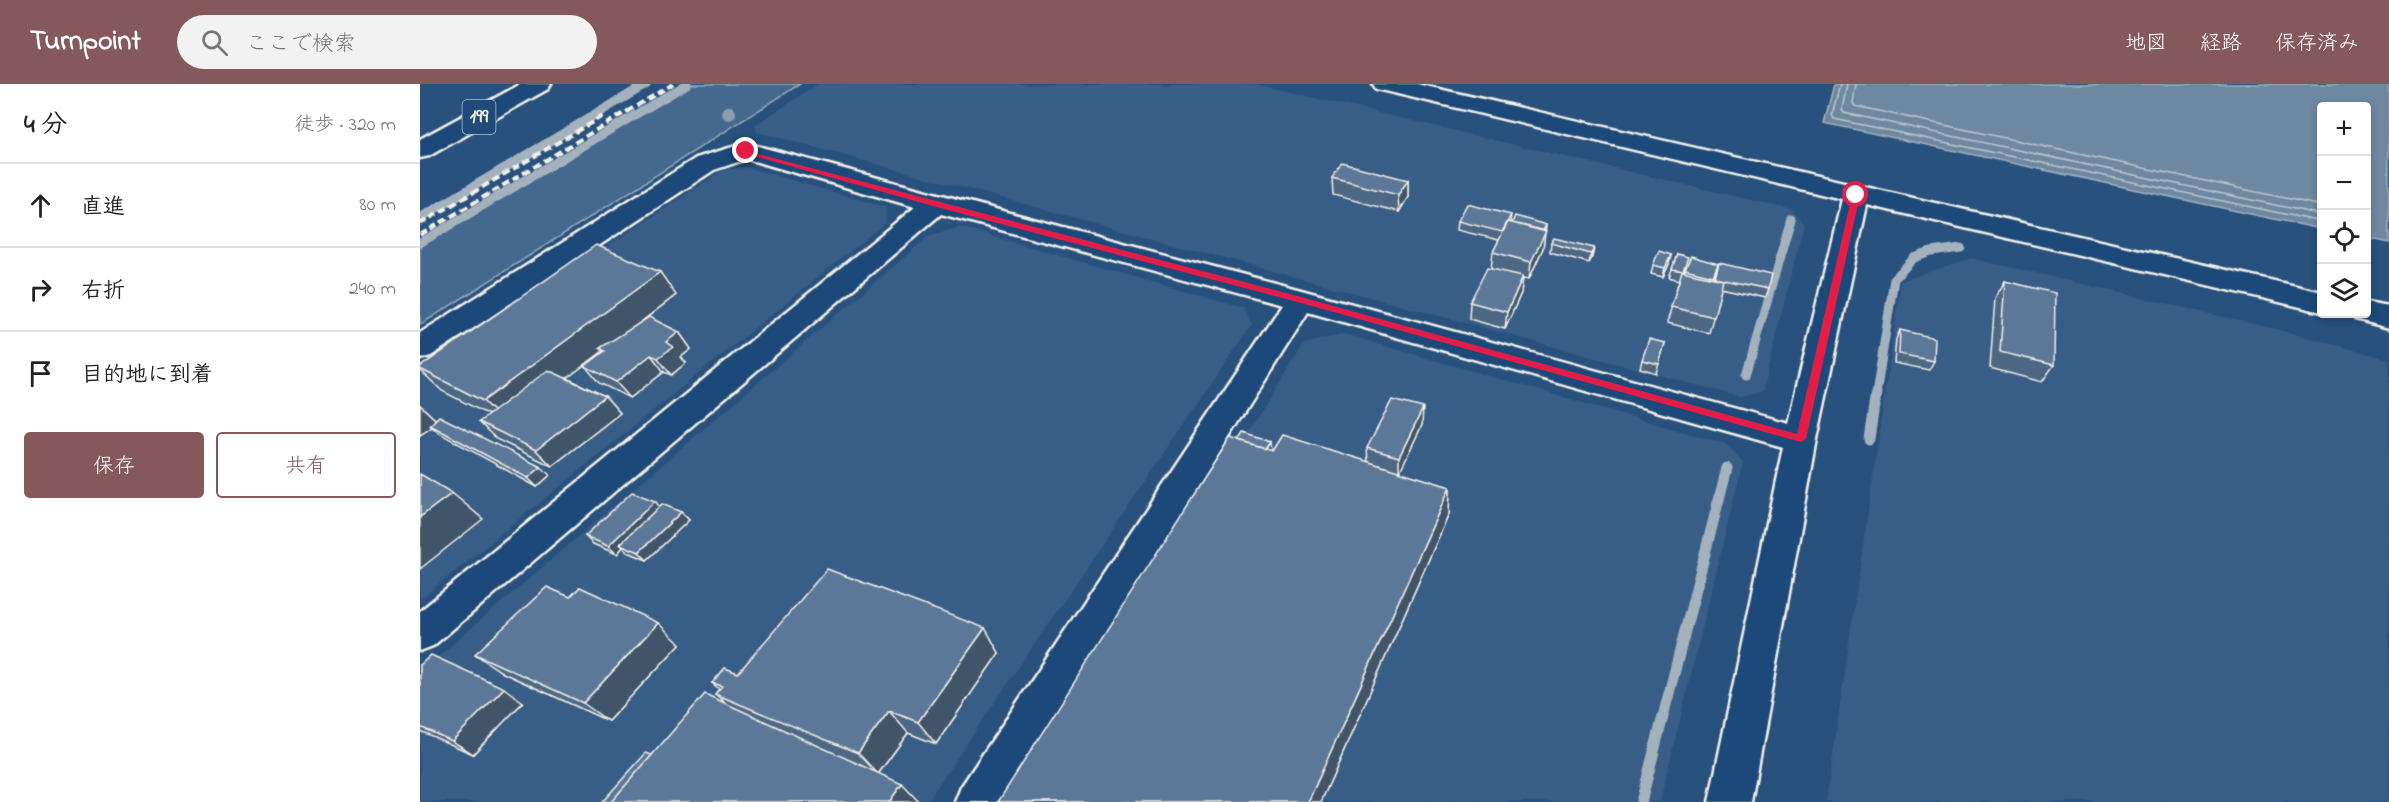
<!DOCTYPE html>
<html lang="ja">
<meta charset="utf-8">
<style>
body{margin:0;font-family:"Indie Flower","Klee One",sans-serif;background:#f2f2f2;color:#222}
.controls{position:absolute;right:18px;top:18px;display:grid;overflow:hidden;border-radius:6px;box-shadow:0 3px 9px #0003}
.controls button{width:54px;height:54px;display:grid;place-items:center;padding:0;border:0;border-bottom:2px solid #e0e0e0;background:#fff;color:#222;font:30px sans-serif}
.stop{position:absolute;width:18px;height:18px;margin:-14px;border:4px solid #e11d48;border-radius:50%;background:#fff}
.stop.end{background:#e11d48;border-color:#fff;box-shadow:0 2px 6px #0008}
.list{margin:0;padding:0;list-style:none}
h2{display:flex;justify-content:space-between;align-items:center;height:78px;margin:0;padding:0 24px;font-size:26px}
h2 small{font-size:20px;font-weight:400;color:#767676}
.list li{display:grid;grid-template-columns:39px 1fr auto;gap:18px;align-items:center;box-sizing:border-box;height:84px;padding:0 24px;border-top:2px solid #e0e0e0}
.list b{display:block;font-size:22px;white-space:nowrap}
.list em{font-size:20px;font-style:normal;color:#767676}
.actions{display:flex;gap:12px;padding:18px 24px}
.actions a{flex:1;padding:14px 0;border:2px solid #85585c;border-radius:6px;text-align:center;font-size:21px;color:#85585c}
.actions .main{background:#85585c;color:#fff}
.icon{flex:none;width:33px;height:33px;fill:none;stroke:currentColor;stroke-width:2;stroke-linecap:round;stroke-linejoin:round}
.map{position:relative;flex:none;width:1969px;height:718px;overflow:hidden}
header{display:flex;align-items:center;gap:36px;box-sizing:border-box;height:84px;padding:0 30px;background:#85585c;color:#fff}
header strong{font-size:28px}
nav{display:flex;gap:33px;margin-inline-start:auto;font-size:21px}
.search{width:420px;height:54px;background:#f2f2f2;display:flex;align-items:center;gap:15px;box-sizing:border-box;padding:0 21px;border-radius:33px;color:#767676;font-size:22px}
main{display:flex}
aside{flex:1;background:#fff}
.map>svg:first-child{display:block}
</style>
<header>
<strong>Turnpoint</strong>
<div class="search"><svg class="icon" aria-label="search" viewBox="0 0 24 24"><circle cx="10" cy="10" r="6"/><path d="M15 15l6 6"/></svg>ここで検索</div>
<nav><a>地図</a><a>経路</a><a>保存済み</a></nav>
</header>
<main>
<aside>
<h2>4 分<small>徒歩 · 320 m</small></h2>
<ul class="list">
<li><svg class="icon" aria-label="ahead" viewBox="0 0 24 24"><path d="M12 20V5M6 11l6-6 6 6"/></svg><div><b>直進</b></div><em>80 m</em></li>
<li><svg class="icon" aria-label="right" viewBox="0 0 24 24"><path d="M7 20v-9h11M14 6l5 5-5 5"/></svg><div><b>右折</b></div><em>240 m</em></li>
<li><svg class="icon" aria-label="arrive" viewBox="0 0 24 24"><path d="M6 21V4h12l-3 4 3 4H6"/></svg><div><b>目的地に到着</b></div></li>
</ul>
<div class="actions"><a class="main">保存</a><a>共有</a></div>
</aside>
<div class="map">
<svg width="1969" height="718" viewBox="0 0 1969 718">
<rect width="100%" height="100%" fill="#28517e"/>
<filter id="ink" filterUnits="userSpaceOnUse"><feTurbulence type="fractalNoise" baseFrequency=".0167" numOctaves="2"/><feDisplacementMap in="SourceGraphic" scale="12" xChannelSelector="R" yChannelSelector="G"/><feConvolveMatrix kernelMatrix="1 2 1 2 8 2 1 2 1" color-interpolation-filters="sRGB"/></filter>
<g filter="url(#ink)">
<path fill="#375d86" d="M398 0H836L1373 126 1384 140 1342 308 1320 313 337 48 335 41Z
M326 83 465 123 466 138 0 516V286L303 86Z
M541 143 823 224 832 241 507 718H0V588L510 151Z
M1551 174 1868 248 1969 275V718H1406L1481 197Z
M924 250 1306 360 1323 378 1240 718H597L884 260Z"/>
<path fill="#45688e" stroke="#9cacbb" stroke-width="1.5" d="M271 0H380L0 241V162Z"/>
<path fill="#6e88a2" stroke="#a4b2be" stroke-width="1.5" d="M1414 0H1969V159L1947 154 1946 22H1902L1901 145 1404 39Z"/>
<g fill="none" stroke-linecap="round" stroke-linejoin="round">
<path stroke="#bec7cc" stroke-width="1.5" d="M1420 0 1412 31 1414 35 1902 138
M1427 0 1422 26 1424 29 1902 131
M1436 0 1433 19 1435 22 1902 122"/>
<path stroke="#a4b2be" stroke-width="9" d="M0 134 227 0
M0 159 267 0
M1326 291 1371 135
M1456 311 1474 195 1494 174 1511 168 1541 164"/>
<path stroke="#a4b2be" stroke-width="11" d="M1449 355 1456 309
M1221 718 1307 384"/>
<defs>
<path id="minor" d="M953 0H997L1902 208V228L1447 121 1397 355 1331 718H1289L1363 363 888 228 580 718H535L541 703 862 221 521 130 13 562 0 567V527L495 123 327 75 294 86 11 272 0 275V249L276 74 326 59 881 206 1368 339 1422 115 965 7 956 5Z
M1946 218 1969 222V244L1935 235 1932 230H1946Z"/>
<path id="highway" d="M101 0H131L128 5 9 72 0 74V55Z"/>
</defs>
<use href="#minor" stroke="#f4f1e8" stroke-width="5"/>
<use href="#highway" stroke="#f4f1e8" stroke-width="5"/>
<use href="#minor" fill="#1f4a7a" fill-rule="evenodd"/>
<use href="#highway" fill="#1f4a7a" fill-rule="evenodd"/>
<path stroke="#f4f1e8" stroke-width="4" stroke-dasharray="8 4" stroke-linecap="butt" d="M0 140 186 30
M0 151 253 0"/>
</g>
<circle fill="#8a9db1" cx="309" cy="29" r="7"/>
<path fill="#4e6784" stroke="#f4f1e8" stroke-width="1.5" d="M912 94 988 96V113L979 128 913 111Z
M1091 131 1090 139 1126 141 1123 164 1109 195 1103 194 1101 209 1085 245 1049 235 1050 218 1071 185 1073 168 1079 156 1037 146 1038 137Z
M1131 159 1174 164 1172 173 1169 179 1130 168Z
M1251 171 1249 180 1243 193 1231 190 1233 181Z
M1299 179 1348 205 1345 214 1301 204 1289 249 1247 239 1259 196 1249 193 1252 185 1265 187V185L1298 180 1293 194H1295Z
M1585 197 1634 281 1622 298 1570 284 1575 214Z
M256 211 220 239 259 248 271 265 261 273 266 279 251 291 244 288 210 314 179 299 165 282 184 269 183 267 147 294 185 312 200 329 132 382 76 355 59 338 69 331 22 307 0 286V283Z
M1480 246 1514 277 1509 286 1474 279 1476 255Z
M1245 259 1236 289 1220 284 1222 276Z
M0 321 15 335 130 391 117 403 19 349 12 343 0 351Z
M1002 341 979 388 1030 403 1029 430 901 718H578L851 367 948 378 947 364Z
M235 417 239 423 261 428 269 436 227 476 208 468 203 463 197 470 173 460 165 452Z
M150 513 260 560 188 637 83 589 55 570Z
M565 544 579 569 516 660 488 649 459 689 232 671 308 621 295 610 299 605 292 599 318 589Z
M0 581 103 618 53 670 0 647Z"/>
<path fill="#40546b" stroke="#f4f1e8" stroke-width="1.5" d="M988 96V113L979 128 978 111Z
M1126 141 1123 164 1109 195 1111 178 1120 152Z
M1174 164 1172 173 1169 179 1171 170Z
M1251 171 1249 180 1243 193 1245 184Z
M240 188 256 211 184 266 180 264 183 267 86 340 63 317Z
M1103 192 1101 209 1085 245 1087 228Z
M259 248 271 265 261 273 266 279 251 291 238 274 246 258Z
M231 271 244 288 210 314 196 298Z
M185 312 200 329 132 382 116 366Z
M0 321 18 338 10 341 12 343 0 351Z
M1003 324 1002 341 979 389V373Z
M850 358 851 367 838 377Z
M121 383 130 391 117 403 108 394Z
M1030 403 1029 430 901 718H888Z
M32 409 63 435 0 485V433Z
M235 417 242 426 200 460 203 463 197 470 188 462Z
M261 428 269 436 227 476 219 468Z
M238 539 260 560 188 637 163 619Z
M565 544 579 569 516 660 498 638Z
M84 604 103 618 53 670 32 657Z
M469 627 488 649 458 690 438 669Z
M482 700 499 718H469Z"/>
<path fill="#5b7899" stroke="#f4f1e8" stroke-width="1.5" d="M922 79 988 96 978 111 912 94Z
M1047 120 1091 131 1082 148 1038 137Z
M1095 132 1126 141 1123 147 1092 139Z
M1088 138 1126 147 1111 178 1073 168Z
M1134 154 1174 164 1171 170 1131 159Z
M176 161 240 188 63 317 0 285V283Z
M1239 167 1251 171 1245 184 1233 181Z
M1257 170 1268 173 1263 187 1252 185Z
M1271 172 1298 180 1293 192 1265 185Z
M1299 179 1351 191 1348 205 1295 194Z
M1067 184 1103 192 1087 228 1050 218Z
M1262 187 1303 196 1294 233 1251 223Z
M1585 197 1635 209 1634 281 1580 268Z
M229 233 259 248 246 258 253 263 238 274 231 271 196 298 165 282 185 267 180 264Z
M1480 246 1515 254 1514 277 1479 270Z
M1229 255 1245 259 1239 280 1222 276Z
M128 286 185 312 116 366 59 338Z
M972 316 1003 324 979 373 947 364Z
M19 332 121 383 108 394 10 341Z
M824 349 850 358 845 365 819 357Z
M862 351 1030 403 888 718H578L810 354 852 367Z
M0 390 32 409 0 433Z
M212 408 235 417 188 462 165 452Z
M242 420 261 428 219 468 200 460Z
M407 485 565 544 498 638 469 627 438 669 295 610 302 602 292 599 305 584 318 589Z
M127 503 150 513 160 503 238 539 163 619 55 570Z
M11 571 84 604 32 657 0 643V581Z
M285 610 482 700 469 718H191Z
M226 669 232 671 191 718H182Z"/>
</g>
<path fill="#e11d48" d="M323 66 881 213 1377 350 1432 111 1436 108 1440 111 1386 355 1381 358 881 219 513 122 323 69Z"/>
<g text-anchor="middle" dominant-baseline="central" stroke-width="4.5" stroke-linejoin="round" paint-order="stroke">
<rect fill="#1f4a7a" stroke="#b4bfc7" stroke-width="1.5" x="42.5" y="16" width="33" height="34" rx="4.5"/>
<g font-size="20" font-weight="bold" fill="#f4f1e8">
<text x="59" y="33">199</text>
</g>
</g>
</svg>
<div class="controls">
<button>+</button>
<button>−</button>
<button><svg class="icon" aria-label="locate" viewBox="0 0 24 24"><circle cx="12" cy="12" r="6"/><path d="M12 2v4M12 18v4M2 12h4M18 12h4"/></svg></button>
<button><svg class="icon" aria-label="layers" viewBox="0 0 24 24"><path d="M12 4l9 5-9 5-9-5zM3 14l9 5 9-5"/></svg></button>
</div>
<div class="stop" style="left:1436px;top:111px"></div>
<div class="stop end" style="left:326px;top:67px"></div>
</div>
</main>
